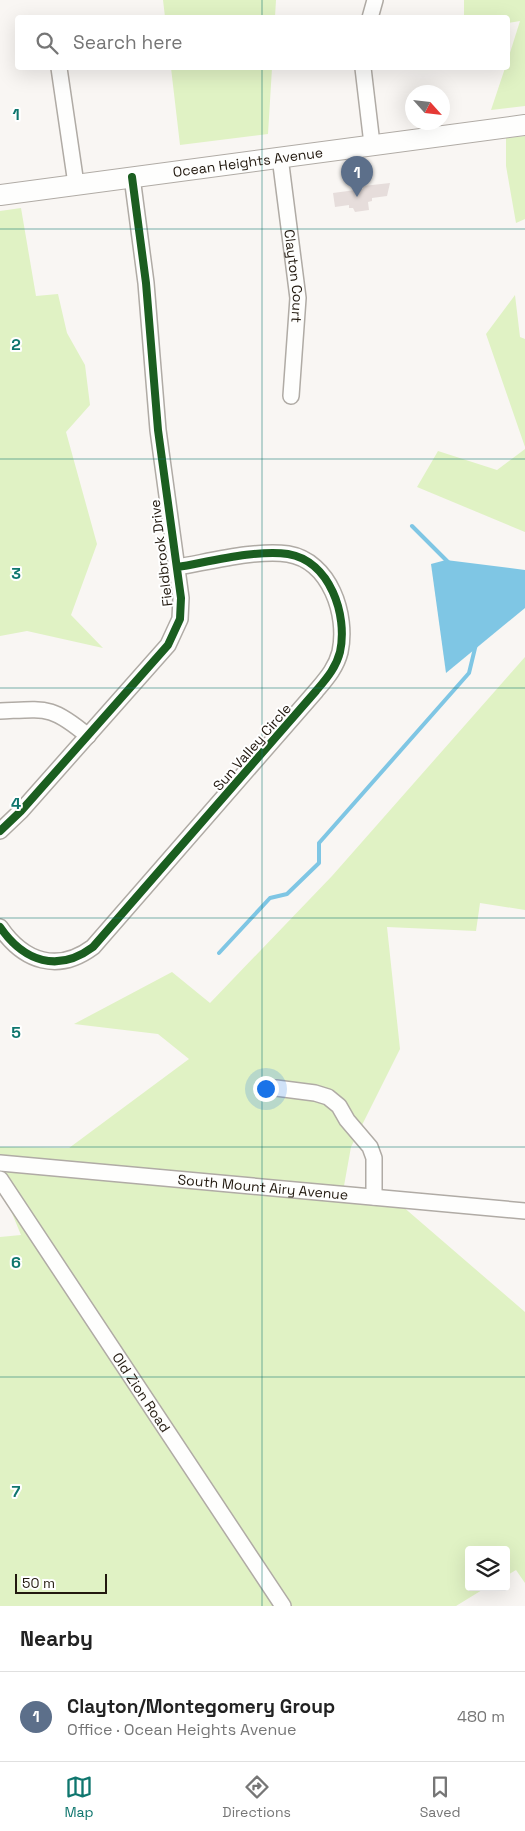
<!DOCTYPE html>
<meta charset="utf-8">
<style>
body{margin:0;font-family:"Space Grotesk",sans-serif;background:#f2f2f2;color:#222}
.controls{position:absolute;right:15px;bottom:15px;display:grid;overflow:hidden;border-radius:5px;box-shadow:0 5px 20px #0002}
.controls button{width:45px;height:45px;display:grid;place-items:center;padding:0;border:0;border-bottom:1px solid #e0e0e0;background:#fff;color:#222;font:25px sans-serif}
.compass{position:absolute;left:405px;top:85px;width:45px;height:45px;border-radius:50%;background:#fff;box-shadow:0 5px 20px #0002;rotate:117deg}
.scale{position:absolute;left:15px;bottom:12px;width:92px;box-sizing:border-box;padding-left:5px;border:2px solid #22190f;border-top:0;font-size:14px;line-height:18px;white-space:nowrap;color:#22190f;-webkit-text-stroke:4px #fff;paint-order:stroke}
.you{position:absolute;left:265px;top:1088px;width:18px;height:18px;margin:-12px;border:4px solid #fff;border-radius:50%;background:#1a73e8;box-shadow:0 0 0 8px #1a73e833}
.badge{display:grid;place-items:center;width:32px;height:32px;border-radius:50%;background:#0f766e;color:#fff;font-size:16px;font-weight:700}
.pin{position:absolute;translate:-50% -41px;filter:drop-shadow(0 1px 2px #0008)}
.pin::after{content:'';position:absolute;top:26px;width:18px;height:15px;background:inherit;clip-path:polygon(0 0,100% 0,50% 100%)}
.list{margin:0;padding:0;list-style:none}
h2{display:flex;justify-content:space-between;align-items:center;height:65px;margin:0;padding:0 20px;font-size:21px}
h2 small{font-size:16px;font-weight:400;color:#767676}
.list li{display:grid;grid-template-columns:32px 1fr auto;gap:15px;align-items:center;box-sizing:border-box;height:90px;padding:0 20px;border-top:1px solid #e0e0e0}
.list b{display:block;font-size:19px;white-space:nowrap}
.list p{margin:0;font-size:16px;white-space:nowrap;color:#767676}
.list em{font-size:16px;font-style:normal;color:#767676}
.icon{flex:none;width:28px;height:28px;fill:none;stroke:currentColor;stroke-width:2;stroke-linecap:round;stroke-linejoin:round}
.map{position:relative;flex:none;width:525px;height:1606px;overflow:hidden}
.search{position:absolute;background:#fff;box-shadow:0 5px 20px #0002;left:15px;right:15px;top:15px;height:55px;display:flex;align-items:center;gap:12px;box-sizing:border-box;padding:0 18px;border-radius:5px;color:#767676;font-size:19px}
.sheet{height:155px;background:#fff}
nav{display:flex;justify-content:space-around;align-items:center;box-sizing:border-box;height:70px;border-top:1px solid #e0e0e0;background:#fff;font-size:14px;color:#767676}
nav a{display:grid;justify-items:center;gap:2px}
nav .on{color:#0f766e}
.map>svg:first-child{display:block}
</style>
<div class="map">
<svg width="525" height="1606" viewBox="0 0 525 1606">
<rect width="100%" height="100%" fill="#f9f6f3"/>
<path fill="#e0f2c4" d="M163 0H276L275 17H165Z
M464 0H525V106L491 110 505 68H508V59L520 21 508 23V18L464 17Z
M171 68H272L268 134 180 145Z
M525 136V219L516 223 506 166V138Z
M21 208 36 296 58 294 67 333 85 365 90 405 66 432 97 544 71 615 103 648 27 631 0 636V211Z
M515 295 520 337 525 339V447L486 334Z
M525 449V532L417 487 438 451 497 470Z
M525 657V910L480 903 476 931 387 927 400 1049 351 1147 342 1197 394 1199 525 1312V1583L516 1570 506 1576V1550H469V1587H487L456 1606H0V1237L21 1235 0 1184V1147L69 1148 189 1059 158 1034 74 1024 172 972 210 1003 332 876Z"/>
<path fill="#7fc6e4" d="M446 560 525 570V608L446 673 431 564Z"/>
<g fill="none" stroke-linecap="round" stroke-linejoin="round">
<path stroke="#7fc6e4" stroke-width="4" d="M412 526 449 563
M219 953 270 898 287 894 319 863V843L469 673 476 644"/>
</g>
<path fill="#e6dddb" d="M390 183 387 196 372 198V201L368 202 369 210 355 212 353 208H349V205L335 207 333 193 363 189V186Z"/>
<g fill="none" stroke-linecap="round" stroke-linejoin="round">
<defs>
<g id="minor">
<path d="M370 18 375 0"/>
<path d="M59 68 76 184"/>
<path d="M363 68 372 144"/>
<path id="s1" d="M280 157 298 298 291 396"/>
<path d="M0 711C46 709 51 705 88 736"/>
<path d="M0 831 21 811 168 645 180 619 181 598 158 430 146 283 132 177"/>
<path d="M0 927C24 962 58 973 93 947L316 691C326 679 336 668 340 652 348 615 330 561 288 554 258 549 208 562 178 567"/>
<path d="M276 1088 315 1093 328 1097 339 1106 347 1120 370 1147 374 1158V1197"/>
<path id="s2" d="M0 1163 525 1211"/>
<path id="s3" d="M0 1179 283 1606"/>
</g>
<g id="major">
<path id="s4" d="M0 195 525 125"/>
</g>
</defs>
<use href="#minor" stroke="#b0aba5" stroke-width="18"/>
<use href="#major" stroke="#b0aba5" stroke-width="22"/>
<use href="#minor" stroke="#fefefd" stroke-width="15"/>
<use href="#major" stroke="#fefefd" stroke-width="20"/>
<defs>
<path id="cycleway" d="M0 831 21 811 168 645 180 619 181 598 158 430 146 283 132 177
M0 927C24 962 58 973 93 947L316 691C326 679 336 668 340 652 348 615 330 561 288 554 258 549 208 562 178 567"/>
</defs>
<use href="#cycleway" stroke="#fff" stroke-width="11"/>
<use href="#cycleway" stroke="#1b5e20" stroke-width="8"/>
</g>
<path fill="none" stroke="#0f766e" stroke-width="1" stroke-opacity="0.55" d="M262 0V18M262 68V1606M0 229H525M0 459H525M0 688H525M0 918H525M0 1147H525M0 1377H525"/>
<g text-anchor="middle" dominant-baseline="central" stroke-width="4" stroke-linejoin="round" paint-order="stroke">
<g font-size="14" fill="#22190f" stroke="#fff">
<text stroke="none"><textPath href="#s4" startOffset="250">Ocean Heights Avenue</textPath></text>
<text stroke="none"><textPath href="#s1" startOffset="120">Clayton Court</textPath></text>
<text transform="translate(161 553) rotate(-97)">Fieldbrook Drive</text>
<text transform="translate(252 747) rotate(-49)">Sun Valley Circle</text>
<text stroke="none"><textPath href="#s2" startOffset="264">South Mount Airy Avenue</textPath></text>
<text stroke="none"><textPath href="#s3" startOffset="256">Old Zion Road</textPath></text>
</g>
</g>
<g font-size="16" text-anchor="middle" font-weight="bold" fill="#0f766e" stroke="#fff" stroke-width="4" stroke-linejoin="round" paint-order="stroke">
<text x="16" y="120">1</text>
<text x="16" y="350">2</text>
<text x="16" y="579">3</text>
<text x="16" y="809">4</text>
<text x="16" y="1038">5</text>
<text x="16" y="1268">6</text>
<text x="16" y="1497">7</text>
</g>
</svg>
<div class="controls">
<button><svg class="icon" aria-label="layers" viewBox="0 0 24 24"><path d="M12 4l9 5-9 5-9-5zM3 14l9 5 9-5"/></svg></button>
</div>
<svg class="compass" viewBox="-18 -18 36 36"><path d="M0-13l5 13h-10z" fill="#e53935"/><path d="M0 13l5-13h-10z" fill="#767676"/></svg>
<div class="scale">50 m</div>
<div class="you"></div>
<div class="pin badge" style="left:357px;top:197px;background:#5c6f8a">1</div>
<div class="search"><svg class="icon" aria-label="search" viewBox="0 0 24 24"><circle cx="10" cy="10" r="6"/><path d="M15 15l6 6"/></svg>Search here</div>
</div>
<section class="sheet">
<h2>Nearby<small></small></h2>
<ul class="list">
<li><span class="badge" style="background:#5c6f8a">1</span><div><b>Clayton/Montegomery Group</b><p>Office · Ocean Heights Avenue</p></div><em>480 m</em></li>
</ul>
</section>
<nav>
<a class="on"><svg class="icon" aria-label="map" viewBox="0 0 24 24"><path d="M3 6l6-2 6 2 6-2v14l-6 2-6-2-6 2zM9 4v14M15 6v14"/></svg>Map</a>
<a><svg class="icon" aria-label="directions" viewBox="0 0 24 24"><path d="M12 3l9 9-9 9-9-9zM9 14v-3h6M13 9l2 2-2 2"/></svg>Directions</a>
<a><svg class="icon" aria-label="saved" viewBox="0 0 24 24"><path d="M7 4h10v16l-5-4-5 4z"/></svg>Saved</a>
</nav>
